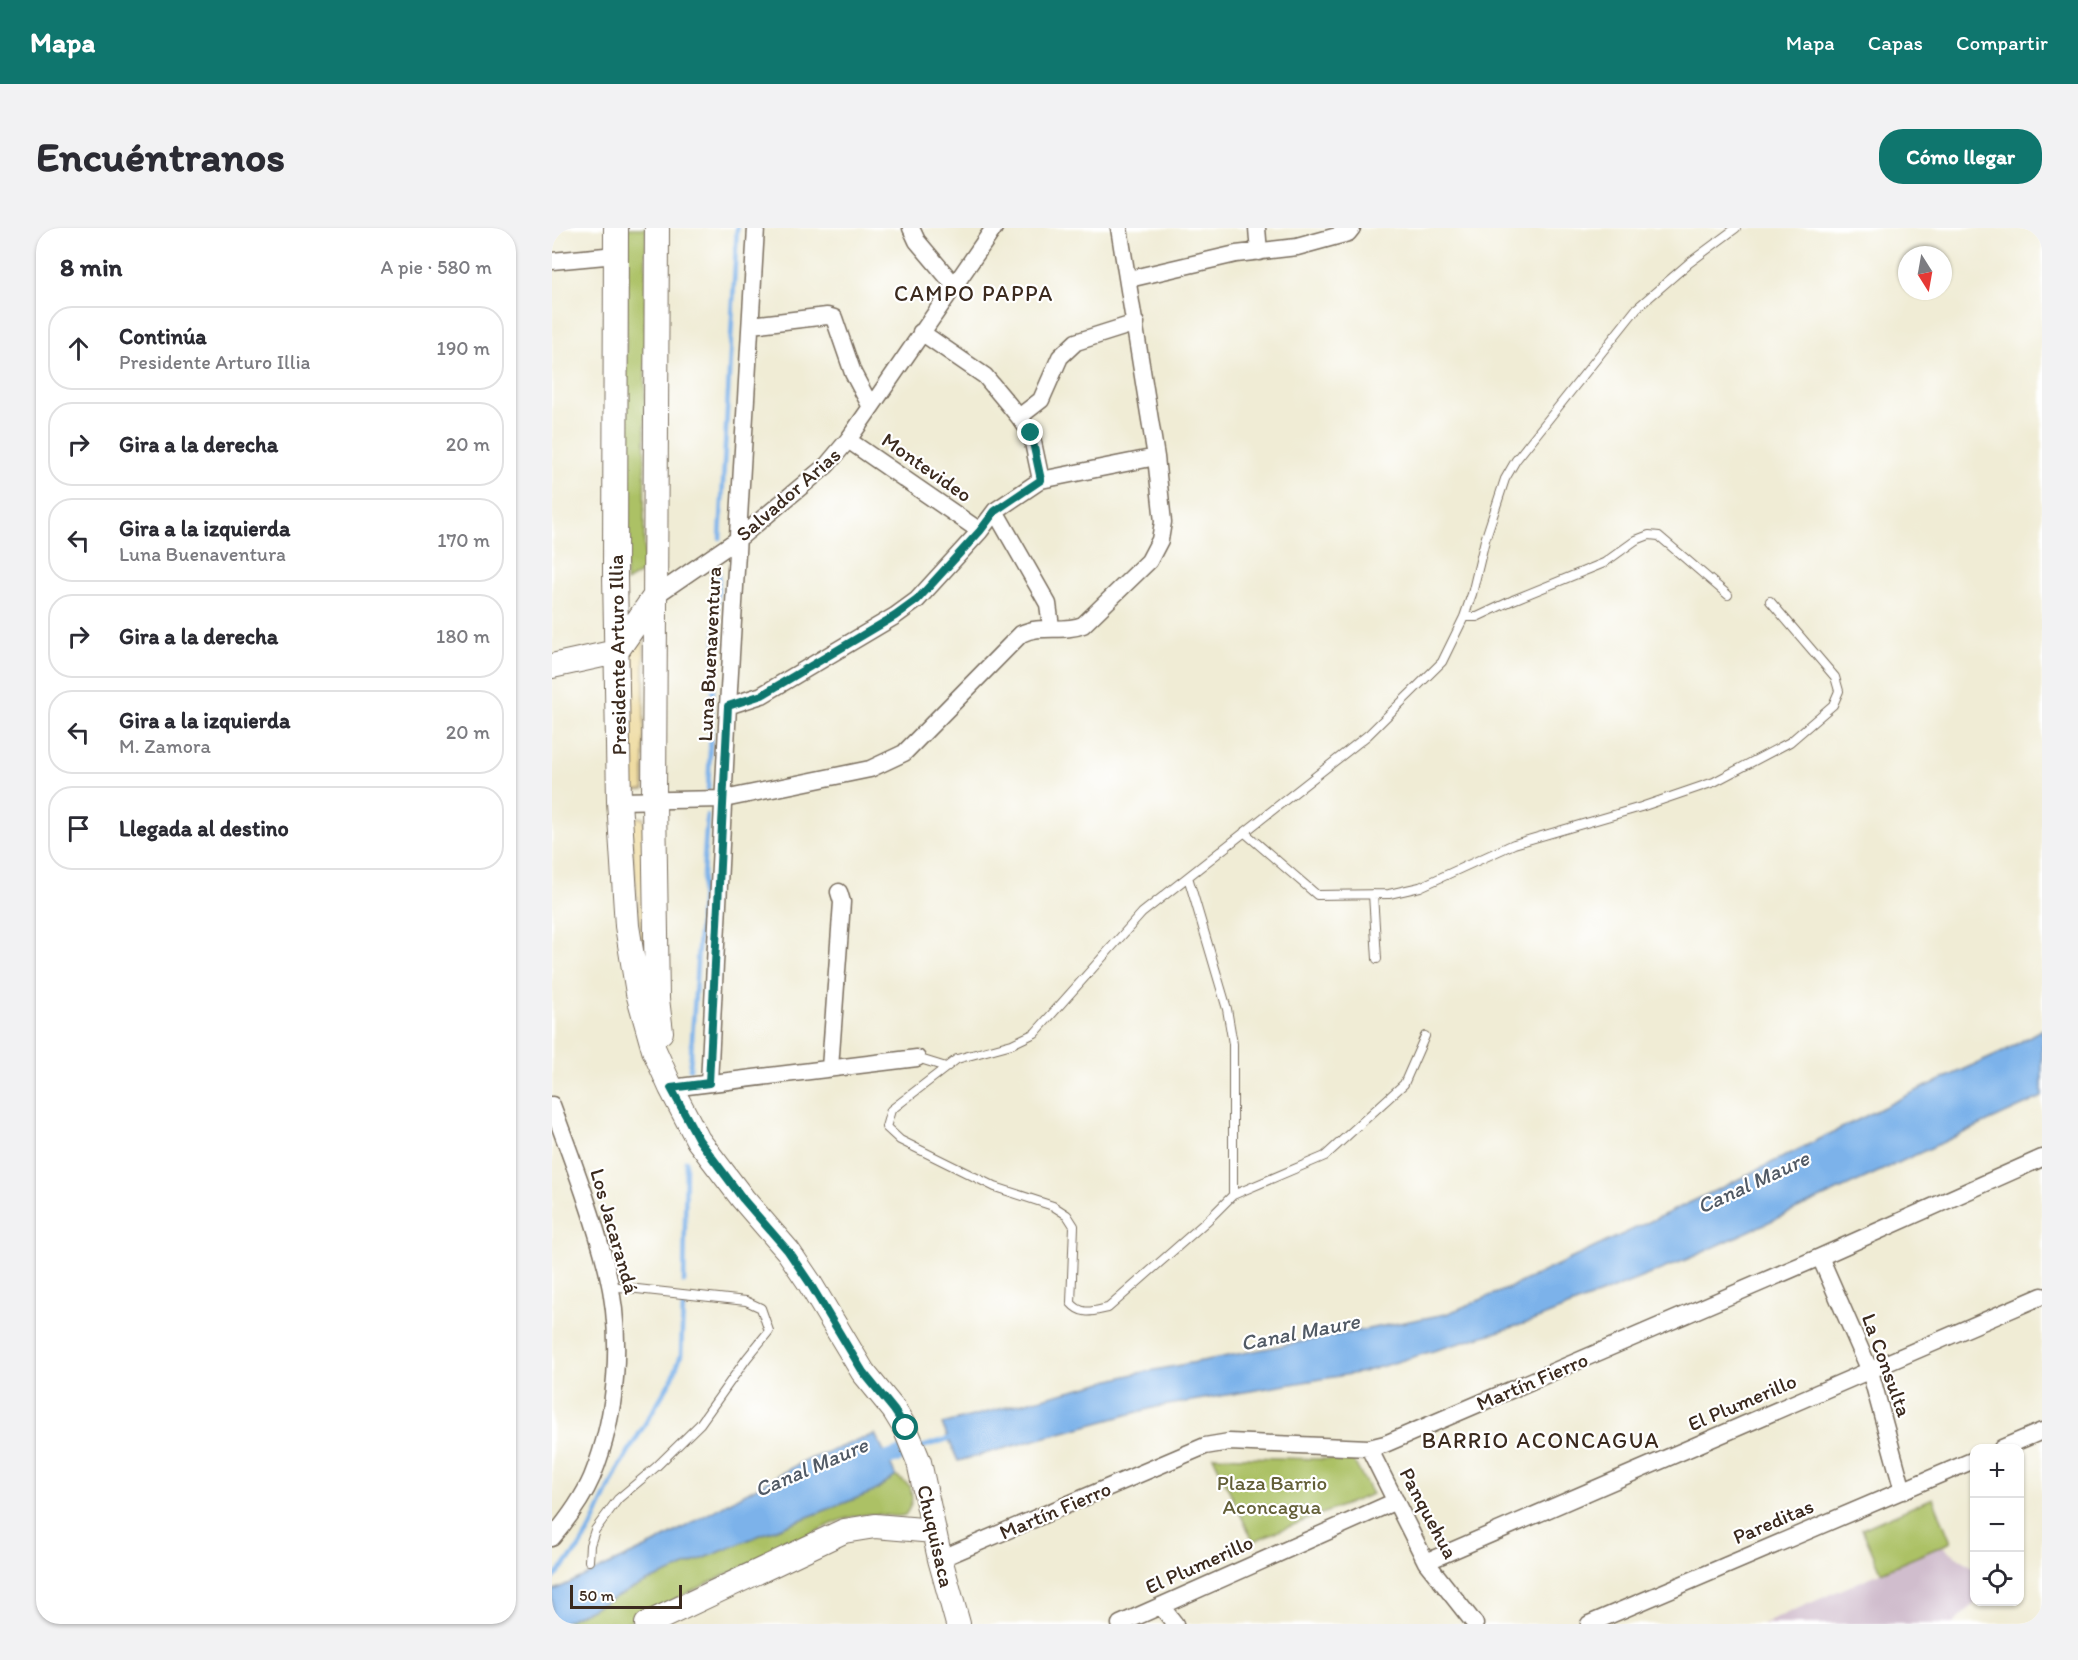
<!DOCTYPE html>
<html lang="es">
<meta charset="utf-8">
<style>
body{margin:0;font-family:Itim,sans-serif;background:#f2f2f3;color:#2b2b33}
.controls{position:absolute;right:18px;bottom:18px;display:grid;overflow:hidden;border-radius:12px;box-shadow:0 2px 4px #0004}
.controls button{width:54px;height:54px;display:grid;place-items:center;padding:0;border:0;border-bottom:2px solid #e1e1e2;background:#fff;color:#2b2b33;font:30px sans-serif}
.compass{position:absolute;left:1346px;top:18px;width:54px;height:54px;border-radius:50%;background:#fff;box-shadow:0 2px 4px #0004;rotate:169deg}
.scale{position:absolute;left:18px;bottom:15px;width:112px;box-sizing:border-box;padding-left:6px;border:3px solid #3b2a1e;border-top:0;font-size:16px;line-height:21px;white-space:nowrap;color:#3b2a1e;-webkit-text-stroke:4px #fff;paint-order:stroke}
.stop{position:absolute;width:18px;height:18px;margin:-14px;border:4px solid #0f766e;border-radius:50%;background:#fff}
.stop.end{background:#0f766e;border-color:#fff;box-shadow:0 2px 6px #0008}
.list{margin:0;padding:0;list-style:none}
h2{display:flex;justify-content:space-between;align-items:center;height:78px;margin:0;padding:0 24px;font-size:26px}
h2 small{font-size:20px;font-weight:400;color:#7c7c81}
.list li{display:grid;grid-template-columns:39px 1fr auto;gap:18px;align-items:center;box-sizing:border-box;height:84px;margin:0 12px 12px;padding:0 12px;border:2px solid #e1e1e2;border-radius:24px}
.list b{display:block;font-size:22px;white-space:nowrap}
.list p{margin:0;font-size:20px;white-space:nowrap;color:#7c7c81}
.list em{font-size:20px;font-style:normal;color:#7c7c81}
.icon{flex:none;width:33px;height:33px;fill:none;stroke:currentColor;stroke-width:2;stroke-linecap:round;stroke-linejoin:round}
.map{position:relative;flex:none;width:1490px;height:1396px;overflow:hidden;border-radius:24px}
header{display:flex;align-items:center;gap:36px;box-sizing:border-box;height:84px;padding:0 30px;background:#0f766e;color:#fff}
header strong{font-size:28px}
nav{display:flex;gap:33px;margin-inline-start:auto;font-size:21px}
.intro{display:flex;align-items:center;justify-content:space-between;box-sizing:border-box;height:144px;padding:0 36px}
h1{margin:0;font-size:42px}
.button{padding:15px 27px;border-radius:24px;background:#0f766e;color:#fff;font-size:21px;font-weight:700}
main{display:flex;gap:36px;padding:0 36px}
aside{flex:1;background:#fff;border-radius:24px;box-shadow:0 2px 4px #0004}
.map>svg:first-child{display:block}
</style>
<header>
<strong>Mapa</strong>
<nav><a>Mapa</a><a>Capas</a><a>Compartir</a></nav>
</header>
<div class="intro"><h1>Encuéntranos</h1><a class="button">Cómo llegar</a></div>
<main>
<aside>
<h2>8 min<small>A pie · 580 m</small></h2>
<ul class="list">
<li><svg class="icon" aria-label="ahead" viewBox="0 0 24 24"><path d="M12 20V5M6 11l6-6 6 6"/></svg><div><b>Continúa</b><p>Presidente Arturo Illia</p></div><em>190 m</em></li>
<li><svg class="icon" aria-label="right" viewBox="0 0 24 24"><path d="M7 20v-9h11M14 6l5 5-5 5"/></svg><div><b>Gira a la derecha</b></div><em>20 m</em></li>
<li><svg class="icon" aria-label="left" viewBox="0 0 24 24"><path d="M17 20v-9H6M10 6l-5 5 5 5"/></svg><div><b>Gira a la izquierda</b><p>Luna Buenaventura</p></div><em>170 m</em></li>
<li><svg class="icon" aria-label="right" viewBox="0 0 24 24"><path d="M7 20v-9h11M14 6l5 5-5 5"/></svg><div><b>Gira a la derecha</b></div><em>180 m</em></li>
<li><svg class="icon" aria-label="left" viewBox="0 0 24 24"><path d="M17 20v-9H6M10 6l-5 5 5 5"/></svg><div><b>Gira a la izquierda</b><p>M. Zamora</p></div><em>20 m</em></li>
<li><svg class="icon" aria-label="arrive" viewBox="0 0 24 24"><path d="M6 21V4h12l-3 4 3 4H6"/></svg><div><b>Llegada al destino</b></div></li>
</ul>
</aside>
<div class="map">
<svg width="1490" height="1396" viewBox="0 0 1490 1396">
<rect width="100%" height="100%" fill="#fff"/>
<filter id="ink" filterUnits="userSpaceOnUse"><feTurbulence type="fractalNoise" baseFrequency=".0167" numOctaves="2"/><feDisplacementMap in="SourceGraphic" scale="12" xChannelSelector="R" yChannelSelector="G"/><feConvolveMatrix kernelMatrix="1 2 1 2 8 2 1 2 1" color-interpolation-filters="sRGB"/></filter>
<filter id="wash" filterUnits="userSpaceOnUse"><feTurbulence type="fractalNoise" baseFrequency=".008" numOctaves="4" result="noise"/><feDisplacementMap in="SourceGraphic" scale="24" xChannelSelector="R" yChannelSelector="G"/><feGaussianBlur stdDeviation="1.35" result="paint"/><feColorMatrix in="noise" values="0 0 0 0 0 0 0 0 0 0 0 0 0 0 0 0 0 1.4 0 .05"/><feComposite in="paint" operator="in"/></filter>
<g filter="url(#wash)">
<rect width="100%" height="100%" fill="#f0ecd5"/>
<path fill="#d0bdcd" d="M1390 1318 1422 1340 1424 1374 1401 1396H1210Z"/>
<path fill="#acc165" stroke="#747642" stroke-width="1.5" d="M74 0H94L92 343 74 354Z
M661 1228 801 1232 820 1266 701 1313Z
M344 1248 358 1258C361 1270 361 1276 353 1287 343 1291 331 1285 320 1286 308 1286 297 1289 286 1293L71 1396H8L90 1356 206 1308 321 1264Z
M1381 1270 1399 1314 1329 1344 1310 1301Z"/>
<path fill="#eeda9e" stroke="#94825e" stroke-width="1.5" d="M92 401V562L79 563 73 418Z
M82 589 92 590 94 733H91L78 596 79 590Z"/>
<path fill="#7bb2ea" stroke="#5b6e84" stroke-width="1.5" d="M1490 801V869L1136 1031 978 1094 811 1144 604 1179 406 1233 390 1196 582 1146 894 1086 957 1060 1175 957 1364 863 1451 824Z
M323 1206 344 1248 321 1264 206 1308 90 1356 8 1396H0V1363L102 1316 250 1234Z"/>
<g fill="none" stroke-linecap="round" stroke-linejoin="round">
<path stroke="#7bb2ea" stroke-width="4.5" d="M168 310 185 0
M156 562 167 344
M138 841 155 587
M132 1054 134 933
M370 1219 399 1210
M0 1352 27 1320 39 1300 65 1243 121 1149 129 1127 131 1078"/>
<path stroke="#7bb2ea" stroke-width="15" d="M318 1237 363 1221"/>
</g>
</g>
<g filter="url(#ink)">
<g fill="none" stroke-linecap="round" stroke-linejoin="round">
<defs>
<path id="lane" d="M912 389H925L961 372 1052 335 1084 312 1097 307 1107 308 1176 367
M692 604 765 667 837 666 868 659 962 616 1089 579 1162 554 1238 514 1281 477 1287 463 1283 449 1218 373
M636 649 675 781 681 816V967
M821 666 825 731
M873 808 852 856 773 928 681 967 656 992 556 1080C541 1083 530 1088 519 1075L522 998 515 987 501 978 443 959 348 912 334 899 339 882 405 831 460 816 483 805 590 685 816 507 890 434 912 389 920 366 933 312 953 251 964 232 1085 80 1137 35 1184 0
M365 830 394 839
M37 1333 38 1317 43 1302 66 1271 104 1239 148 1196 195 1130 217 1103 209 1080 194 1073 58 1058"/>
<path id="street" d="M359 0 365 13 403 58
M705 0 707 24
M0 33 64 27
M577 51 684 26 745 19 796 5 800 0
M199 97 275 88 282 90 301 145 319 179
M369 104 433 148 467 189 479 205 489 252
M467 189 489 172 508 129 524 114 584 95
M296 212 428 303
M443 283 496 376 499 399
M103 368 186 311 275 237 296 212 319 179 442 0
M176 478 210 467 343 388 365 372 428 303 443 283 489 252 604 229
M67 573 172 571 318 541 352 525 469 406C489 396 511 405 531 397L597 333 608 312 611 294 604 229 567 0
M278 840 290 674 287 664
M157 855 176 478 204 0
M119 860 365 830
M0 877C20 931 41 986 55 1042 71 1109 66 1185 40 1249 31 1270 15 1292 0 1310
M1268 1029 1318 1143 1351 1263
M817 1220 874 1334 923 1396
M1450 1220 1490 1203
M388 1331 653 1218 677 1214 817 1220 833 1216 1268 1029 1490 930
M874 1334 1490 1068
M609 1378 623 1396
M568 1396 844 1273
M1037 1396 1422 1232"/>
<path id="secondary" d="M64 0 63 346 67 573 75 698 86 765 102 822 119 860 146 912 191 971 236 1023 257 1054 311 1144 342 1182 353 1200 367 1234 388 1331 406 1396
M105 0 102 573 105 771 109 804
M0 438 64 424 103 368
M95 1396 292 1303 323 1298 382 1303"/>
</defs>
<use href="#lane" stroke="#7a6e5e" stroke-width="10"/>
<use href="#street" stroke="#7a6e5e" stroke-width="19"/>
<use href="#secondary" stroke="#7a6e5e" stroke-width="26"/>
<use href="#lane" stroke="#fff" stroke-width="8"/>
<use href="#street" stroke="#fff" stroke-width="16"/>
<use href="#secondary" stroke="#fff" stroke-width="24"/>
</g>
</g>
<g fill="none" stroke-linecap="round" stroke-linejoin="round" filter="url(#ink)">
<path stroke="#0f766e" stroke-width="8" d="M354 1200 342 1182 311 1144 257 1054 236 1023 191 971 147 912 119 860 157 855 176 478 210 467 343 388 365 372 428 303 443 283 489 252 479 205"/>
</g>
<g text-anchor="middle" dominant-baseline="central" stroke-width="4.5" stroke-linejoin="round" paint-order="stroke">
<g font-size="21" fill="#3b2a1e" stroke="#fff">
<text transform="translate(375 239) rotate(35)">Montevideo</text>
<text transform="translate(236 266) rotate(-41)">Salvador Arias</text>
<text transform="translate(157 426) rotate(-87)">Luna Buenaventura</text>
<text transform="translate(65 427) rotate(-91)">Presidente Arturo Illia</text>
<text transform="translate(63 1003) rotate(74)">Los Jacarandá</text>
<text transform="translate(1335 1137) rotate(70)">La Consulta</text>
<text transform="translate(980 1153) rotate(-23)">Martín Fierro</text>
<text transform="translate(1190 1174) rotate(-23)">El Plumerillo</text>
<text transform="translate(503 1282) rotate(-23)">Martín Fierro</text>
<text transform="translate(877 1285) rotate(62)">Panquehua</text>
<text transform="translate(1221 1293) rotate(-23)">Pareditas</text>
<text transform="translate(384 1308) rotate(77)">Chuquisaca</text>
<text transform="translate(647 1336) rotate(-24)">El Plumerillo</text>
</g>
<g font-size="21" fill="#635f37" stroke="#fff">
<text x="720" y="1254">Plaza Barrio<tspan x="720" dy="24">Aconcagua</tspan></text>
</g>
<g font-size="22" letter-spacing="1.5" fill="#3b2a1e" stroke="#fff">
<text x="422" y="65">CAMPO PAPPA</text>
<text x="989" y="1212">BARRIO ACONCAGUA</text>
</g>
<g font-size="22" font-style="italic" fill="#515a65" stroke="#fff">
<text transform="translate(1201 954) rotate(-25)">Canal Maure</text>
<text transform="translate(748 1104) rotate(-11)">Canal Maure</text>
<text transform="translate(259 1239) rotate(-23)">Canal Maure</text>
</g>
</g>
</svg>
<div class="controls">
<button>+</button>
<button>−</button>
<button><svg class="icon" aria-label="locate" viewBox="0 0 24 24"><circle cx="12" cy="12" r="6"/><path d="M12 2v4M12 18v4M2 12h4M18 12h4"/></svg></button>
</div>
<svg class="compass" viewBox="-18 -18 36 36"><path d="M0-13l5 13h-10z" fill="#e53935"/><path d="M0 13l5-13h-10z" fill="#7c7c81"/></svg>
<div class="scale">50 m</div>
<div class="stop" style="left:354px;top:1200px"></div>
<div class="stop end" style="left:479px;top:205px"></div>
</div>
</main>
